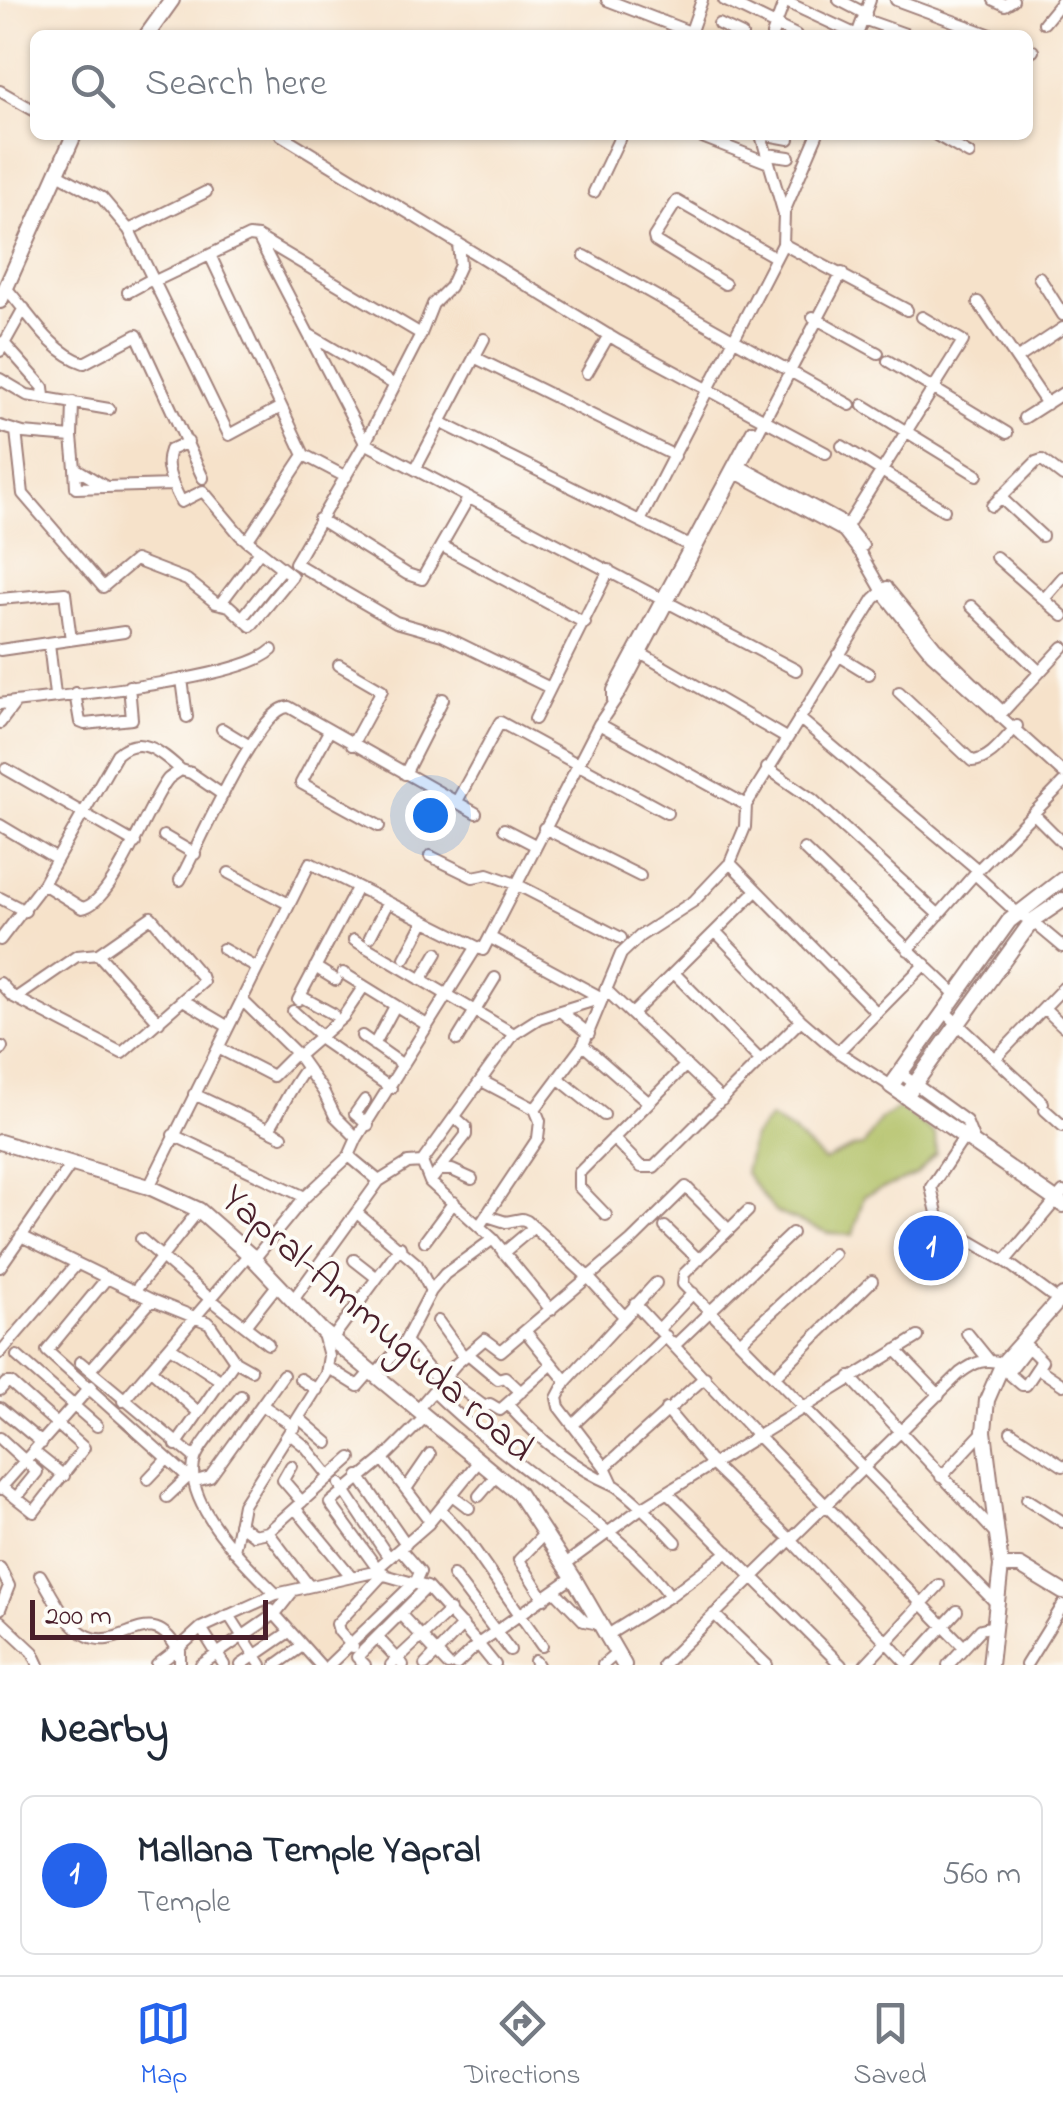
<!DOCTYPE html>
<style>
body{margin:0;font-family:"Indie Flower",sans-serif;background:#f2f2f3;color:#1f2937}
.scale{position:absolute;left:30px;bottom:25px;width:238px;box-sizing:border-box;padding-left:10px;border:5px solid #4a1f2b;border-top:0;font-size:28px;line-height:35px;white-space:nowrap;color:#4a1f2b;-webkit-text-stroke:8px #fdfcf7;paint-order:stroke}
.you{position:absolute;left:430px;top:815px;width:35px;height:35px;margin:-25px;border:8px solid #fff;border-radius:50%;background:#1a73e8;box-shadow:0 0 0 15px #1a73e833}
.badge{display:grid;place-items:center;width:65px;height:65px;border-radius:50%;background:#2563eb;color:#fff;font-size:32px;font-weight:700}
.pin{position:absolute;translate:-50% -50%;border:5px solid #fff;box-shadow:0 2px 10px #0006}
.list{margin:0;padding:0;list-style:none}
h2{display:flex;justify-content:space-between;align-items:center;height:130px;margin:0;padding:0 40px;font-size:42px}
h2 small{font-size:32px;font-weight:400;color:#747a83}
.list li{display:grid;grid-template-columns:65px 1fr auto;gap:30px;align-items:center;box-sizing:border-box;height:160px;margin:0 20px 20px;padding:0 20px;border:2px solid #e0e1e3;border-radius:15px}
.list b{display:block;font-size:38px;white-space:nowrap}
.list p{margin:0;font-size:32px;white-space:nowrap;color:#747a83}
.list em{font-size:32px;font-style:normal;color:#747a83}
.icon{flex:none;width:55px;height:55px;fill:none;stroke:currentColor;stroke-width:2;stroke-linecap:round;stroke-linejoin:round}
.map{position:relative;flex:none;width:1063px;height:1665px;overflow:hidden}
.search{position:absolute;background:#fff;box-shadow:0 2px 8px #0004;left:30px;right:30px;top:30px;height:110px;display:flex;align-items:center;gap:25px;box-sizing:border-box;padding:0 35px;border-radius:15px;color:#747a83;font-size:38px}
.sheet{height:310px;background:#fff}
nav{display:flex;justify-content:space-around;align-items:center;box-sizing:border-box;height:140px;border-top:2px solid #e0e1e3;background:#fff;font-size:28px;color:#747a83}
nav a{display:grid;justify-items:center;gap:5px}
nav .on{color:#2563eb}
.map>svg:first-child{display:block}
</style>
<div class="map">
<svg width="1063" height="1665" viewBox="0 0 1063 1665">
<rect width="100%" height="100%" fill="#fdfcf7"/>
<filter id="ink" filterUnits="userSpaceOnUse"><feTurbulence type="fractalNoise" baseFrequency=".01" numOctaves="2"/><feDisplacementMap in="SourceGraphic" scale="20" xChannelSelector="R" yChannelSelector="G"/><feConvolveMatrix kernelMatrix="1 2 1 2 8 2 1 2 1" color-interpolation-filters="sRGB"/></filter>
<filter id="wash" filterUnits="userSpaceOnUse"><feTurbulence type="fractalNoise" baseFrequency=".0048" numOctaves="4" result="noise"/><feDisplacementMap in="SourceGraphic" scale="40" xChannelSelector="R" yChannelSelector="G"/><feGaussianBlur stdDeviation="2.25" result="paint"/><feColorMatrix in="noise" values="0 0 0 0 0 0 0 0 0 0 0 0 0 0 0 0 0 1.4 0 .05"/><feComposite in="paint" operator="in"/></filter>
<g filter="url(#wash)">
<rect width="100%" height="100%" fill="#f6e2ca"/>
<path fill="#aebe61" stroke="#7c6e46" stroke-width="2.5" d="M899 1108 935 1134 936 1153 916 1175 864 1196 853 1235 828 1233 775 1212 745 1173 753 1137 770 1118 793 1132 824 1161 854 1147 863 1146 881 1119Z"/>
</g>
<g filter="url(#ink)">
<g fill="none" stroke-linecap="round" stroke-linejoin="round">
<defs>
<path id="street" d="M607 0 690 32
M724 0 796 35
M782 0 857 35
M839 0 866 14
M896 0 991 35
M994 0 1005 5 1013 0
M863 19 908 35
M1044 23 1063 0
M719 24 742 35
M690 34 702 0
M772 35 785 0
M857 35 870 0
M1028 49 1033 51
M0 91 35 111
M281 135 618 341 826 453
M697 135 769 163
M767 135 789 139
M936 135 969 154
M767 154 789 157
M58 174 102 198 129 230 229 435 281 407
M594 192 621 135
M784 212 817 135
M129 230 206 192
M258 237 365 443 796 670
M458 243 460 265 450 287 433 304 421 334 365 443 295 563 396 622 442 635 550 688
M783 244 907 310
M210 255 304 455 346 477
M585 256 850 405
M1039 277 1063 315
M153 282 249 236 258 237 421 334
M725 284 655 241 654 237 677 201 775 257
M6 288C30 314 49 351 84 363L137 335 203 478
M128 292 152 279
M978 302 1047 404
M813 317 878 353
M310 335 395 385
M3 342 43 387 44 396
M0 351 24 308
M474 357 675 456
M1018 358 1063 328
M888 361 1007 433
M587 373 609 335
M0 379 27 395 109 409
M863 405 977 475
M1024 418 1063 393
M440 422 690 546
M0 426 23 433 72 437 75 468 106 487 173 485C169 473 165 463 170 450L188 442
M16 431 23 494 103 587 135 560 187 580 216 603 229 606 251 626 292 576 240 535 203 491 181 502 173 485
M72 437 73 402
M842 446 944 510
M736 464 844 523 863 546
M75 468 76 488 105 487
M416 468 484 339
M732 471 843 531 861 554 887 599 931 654 1063 773
M1000 497 1042 536
M992 506 1036 462 1042 460 1063 476
M319 519 407 574 422 579 469 497
M640 521 783 244 784 214 761 135
M844 531 963 341 922 317
M247 541 304 455
M442 546 585 623
M996 557 1063 616
M889 590 935 646 1000 709
M0 599 65 593 71 640
M1044 599 1063 577
M220 604 260 551
M971 606 1040 672
M242 618 282 568
M49 643 55 695
M0 650 124 632
M640 653 786 738
M838 655 869 674
M339 665 382 690 352 745
M182 679 187 717
M899 692 972 761C991 760 1004 739 1017 726
M75 693 80 722 85 724 132 719 129 686
M613 700V690L752 430
M0 704C55 696 239 681 272 650
M999 716 1063 647
M799 718 978 870
M535 719 609 570
M0 723 16 702
M599 724 746 805
M222 729 250 746
M329 731 301 783 379 826
M767 768 812 799 939 915
M6 769 135 843
M405 774 443 699
M456 803 500 722 667 813
M1034 814 1063 843
M0 825 57 859 117 754C141 733 162 753 181 770
M544 828 640 876
M504 829 535 845
M164 836 195 854
M804 849 956 995
M430 856 473 877 488 874 516 884 621 938
M730 863 877 1013
M229 873 289 904
M975 874 1017 913 1032 921 1063 947
M180 880C197 850 258 706 289 707L476 813
M43 884 57 859
M0 898 25 911
M716 932 801 1020 838 1052 891 1086
M370 937 387 904
M491 938 602 998
M0 940 43 884 82 908C113 904 148 803 168 779 169 778 179 771 181 770L191 773 223 795
M354 940 514 1034
M223 949 257 968
M908 950 978 870 1063 783
M98 954 159 1022
M405 958 424 922
M315 967 336 980
M343 973 427 1025
M674 973 760 1060
M421 980 437 953
M0 983 12 996 122 1053 203 982 201 976 151 917 98 954 77 956 16 998
M605 989 722 1100
M300 996 333 1014
M183 1000 227 1026
M242 1000 296 1053 323 1091 335 1116 357 1138
M298 1000 357 888
M1045 1009 1063 1026
M293 1011 321 1036
M944 1011 1043 1103
M633 1013 756 891
M589 1034 560 1011 602 998
M362 1036 403 1065
M319 1038 391 1088
M457 1040 495 978
M374 1045 395 1006
M583 1045 648 1102
M218 1048 273 1076 296 1053
M0 1050 2 1047
M838 1052 925 964
M298 1056 343 1017 364 986
M995 1059 1063 988
M900 1073 966 1121 974 1141
M558 1078 604 1115
M482 1081 535 1109
M194 1094 282 1136
M365 1100 355 1114 368 1125
M1045 1110 1063 1126
M269 1129C282 1108 290 1088 306 1068
M173 1135 305 1197
M965 1136 931 1187 938 1217 948 1228 1005 1261 1062 1303
M613 1138 641 1167H654L801 1020
M349 1156 379 1181
M422 1162 430 1182 493 1239 551 1310
M440 1170H452L472 1179
M430 1182 466 1135V1127L456 1118
M149 1187 310 863 483 950 599 724 620 693 842 273
M748 1211 684 1274 683 1284 997 1604
M357 1213 417 1264 431 1291
M606 1215 579 1187V1173L686 1065
M487 1216 506 1222 522 1219 527 1221 588 1277 623 1315
M480 1225 538 1138 540 1121 535 1109 583 1045 621 954 640 936 694 901 730 863 745 827 746 805 874 599 887 587
M665 1227 699 1260
M21 1236 152 1300 209 1323 235 1361 251 1370
M141 1239 209 1298 268 1344
M425 1241 454 1202
M503 1253 534 1227
M254 1259 305 1197 349 1156 357 1138 476 948
M354 1260 377 1278
M1005 1261 1063 1192
M0 1267 72 1163
M107 1278 47 1351 188 1477 196 1481 210 1477 283 1375
M134 1292 199 1210
M293 1300 379 1181 408 1163 422 1162 514 1034 539 1018 560 1011
M635 1304 758 1436 964 1647
M438 1321 464 1357
M245 1326 278 1284
M659 1329 693 1293
M526 1332 566 1381
M967 1333 988 1359
M332 1339 400 1247
M405 1341 440 1383
M741 1341 834 1254
M675 1345 792 1233
M170 1347 220 1380
M1028 1347 1042 1361 1026 1385H1022L1008 1373Z
M896 1350 939 1395
M0 1353 76 1265
M468 1354 498 1379 505 1377 521 1392
M17 1356 97 1426
M80 1362 195 1458
M329 1368 358 1386 371 1371
M150 1369 198 1412
M90 1370 152 1300
M1042 1371 1063 1385
M375 1375 405 1341 431 1291 445 1274 493 1239
M445 1377 485 1407 490 1404 500 1410 551 1365
M774 1377 872 1281
M850 1377 996 1534
M300 1379 317 1390
M0 1390 6 1383H11L84 1448 34 1512 2 1487
M434 1392C473 1430 517 1463 561 1496 600 1525 642 1556 670 1596
M241 1396C231 1409 199 1445 195 1459 181 1504 248 1566 276 1594
M123 1401 249 1254
M507 1404C536 1436 572 1467 612 1484 624 1489 665 1530 676 1542
M262 1405 295 1427
M0 1408 42 1443
M666 1409 713 1465 789 1538 908 1665
M416 1411 456 1364 485 1339 501 1351 631 1241 686 1187 729 1230
M300 1419 328 1443
M573 1425 666 1336
M1011 1432 1063 1466
M290 1434 306 1447 330 1477
M0 1438 37 1472 16 1498
M176 1445 235 1361
M34 1452 64 1476
M383 1459 430 1521
M291 1466 283 1480 302 1502
M605 1467 705 1377
M359 1476 406 1544
M941 1477 984 1431
M148 1479 166 1460
M340 1484 389 1558
M613 1484 605 1467 559 1407 557 1398 566 1381 656 1283
M0 1489 91 1386
M406 1489 430 1454
M668 1493 841 1665
M452 1495 469 1508
M479 1496 496 1476
M167 1497 188 1477
M1027 1499 1063 1522
M295 1508 351 1576
M440 1509 464 1535 542 1646
M239 1524 254 1535 268 1532 351 1458
M268 1532 309 1586
M234 1551 243 1505 326 1374 329 1356 323 1334
M564 1565 640 1509 918 1337
M0 1568 9 1586 0 1609
M377 1568 330 1503 383 1459 424 1418
M374 1571 428 1524 479 1461
M40 1575C52 1595 66 1626 88 1636 122 1652 150 1600 177 1649
M453 1575 510 1650
M555 1591 584 1621 599 1624
M544 1599 519 1560 545 1533
M271 1610 320 1665
M714 1614 767 1665
M229 1615 261 1665
M401 1615 448 1665
M0 1621 33 1652 39 1665
M201 1628 224 1665
M606 1636 670 1596 728 1552
M377 1637 403 1665
M353 1647 339 1631 337 1624 384 1573
M535 1661 538 1665
M157 1665 179 1648
M180 1665V1647L201 1628 276 1594 374 1572 427 1587 478 1644 573 1577
M201 1665 275 1614 293 1591
M241 1665 289 1632
M276 1665 301 1647
M329 1665 416 1581 420 1572 400 1549
M365 1665 357 1657 427 1587
M391 1665 450 1610
M425 1665 463 1625
M456 1665 478 1644 495 1665
M603 1665 617 1653
M663 1665 960 1373C975 1362 984 1358 1003 1363
M865 1665 939 1585
M908 1665 957 1611
M948 1665 981 1629 994 1626
M1026 1665 1063 1605"/>
<path id="secondary" d="M147 35 172 0
M0 301 74 135
M1063 879 1009 921 891 1086 1063 1205
M906 1096 1032 921 1063 900
M0 1142 149 1187 199 1210 249 1254 322 1331 518 1493 573 1577 624 1665
M1001 1566H1020L1063 1592
M990 1665 1001 1566 984 1431 987 1400 1003 1363 1063 1296"/>
</defs>
<use href="#street" stroke="#a0807a" stroke-width="14"/>
<use href="#secondary" stroke="#a0807a" stroke-width="18"/>
<use href="#street" stroke="#fff" stroke-width="10"/>
<use href="#secondary" stroke="#fff" stroke-width="14"/>
</g>
</g>
<g text-anchor="middle" dominant-baseline="central" stroke-width="8" stroke-linejoin="round" paint-order="stroke">
<g font-size="40" fill="#4a1f2b" stroke="#fdfcf7">
<text transform="translate(376 1325) rotate(41)">Yapral-Ammuguda road</text>
</g>
</g>
</svg>
<div class="scale">200 m</div>
<div class="you"></div>
<div class="pin badge" style="left:931px;top:1248px">1</div>
<div class="search"><svg class="icon" aria-label="search" viewBox="0 0 24 24"><circle cx="10" cy="10" r="6"/><path d="M15 15l6 6"/></svg>Search here</div>
</div>
<section class="sheet">
<h2>Nearby<small></small></h2>
<ul class="list">
<li><span class="badge">1</span><div><b>Mallana Temple Yapral</b><p>Temple</p></div><em>560 m</em></li>
</ul>
</section>
<nav>
<a class="on"><svg class="icon" aria-label="map" viewBox="0 0 24 24"><path d="M3 6l6-2 6 2 6-2v14l-6 2-6-2-6 2zM9 4v14M15 6v14"/></svg>Map</a>
<a><svg class="icon" aria-label="directions" viewBox="0 0 24 24"><path d="M12 3l9 9-9 9-9-9zM9 14v-3h6M13 9l2 2-2 2"/></svg>Directions</a>
<a><svg class="icon" aria-label="saved" viewBox="0 0 24 24"><path d="M7 4h10v16l-5-4-5 4z"/></svg>Saved</a>
</nav>
